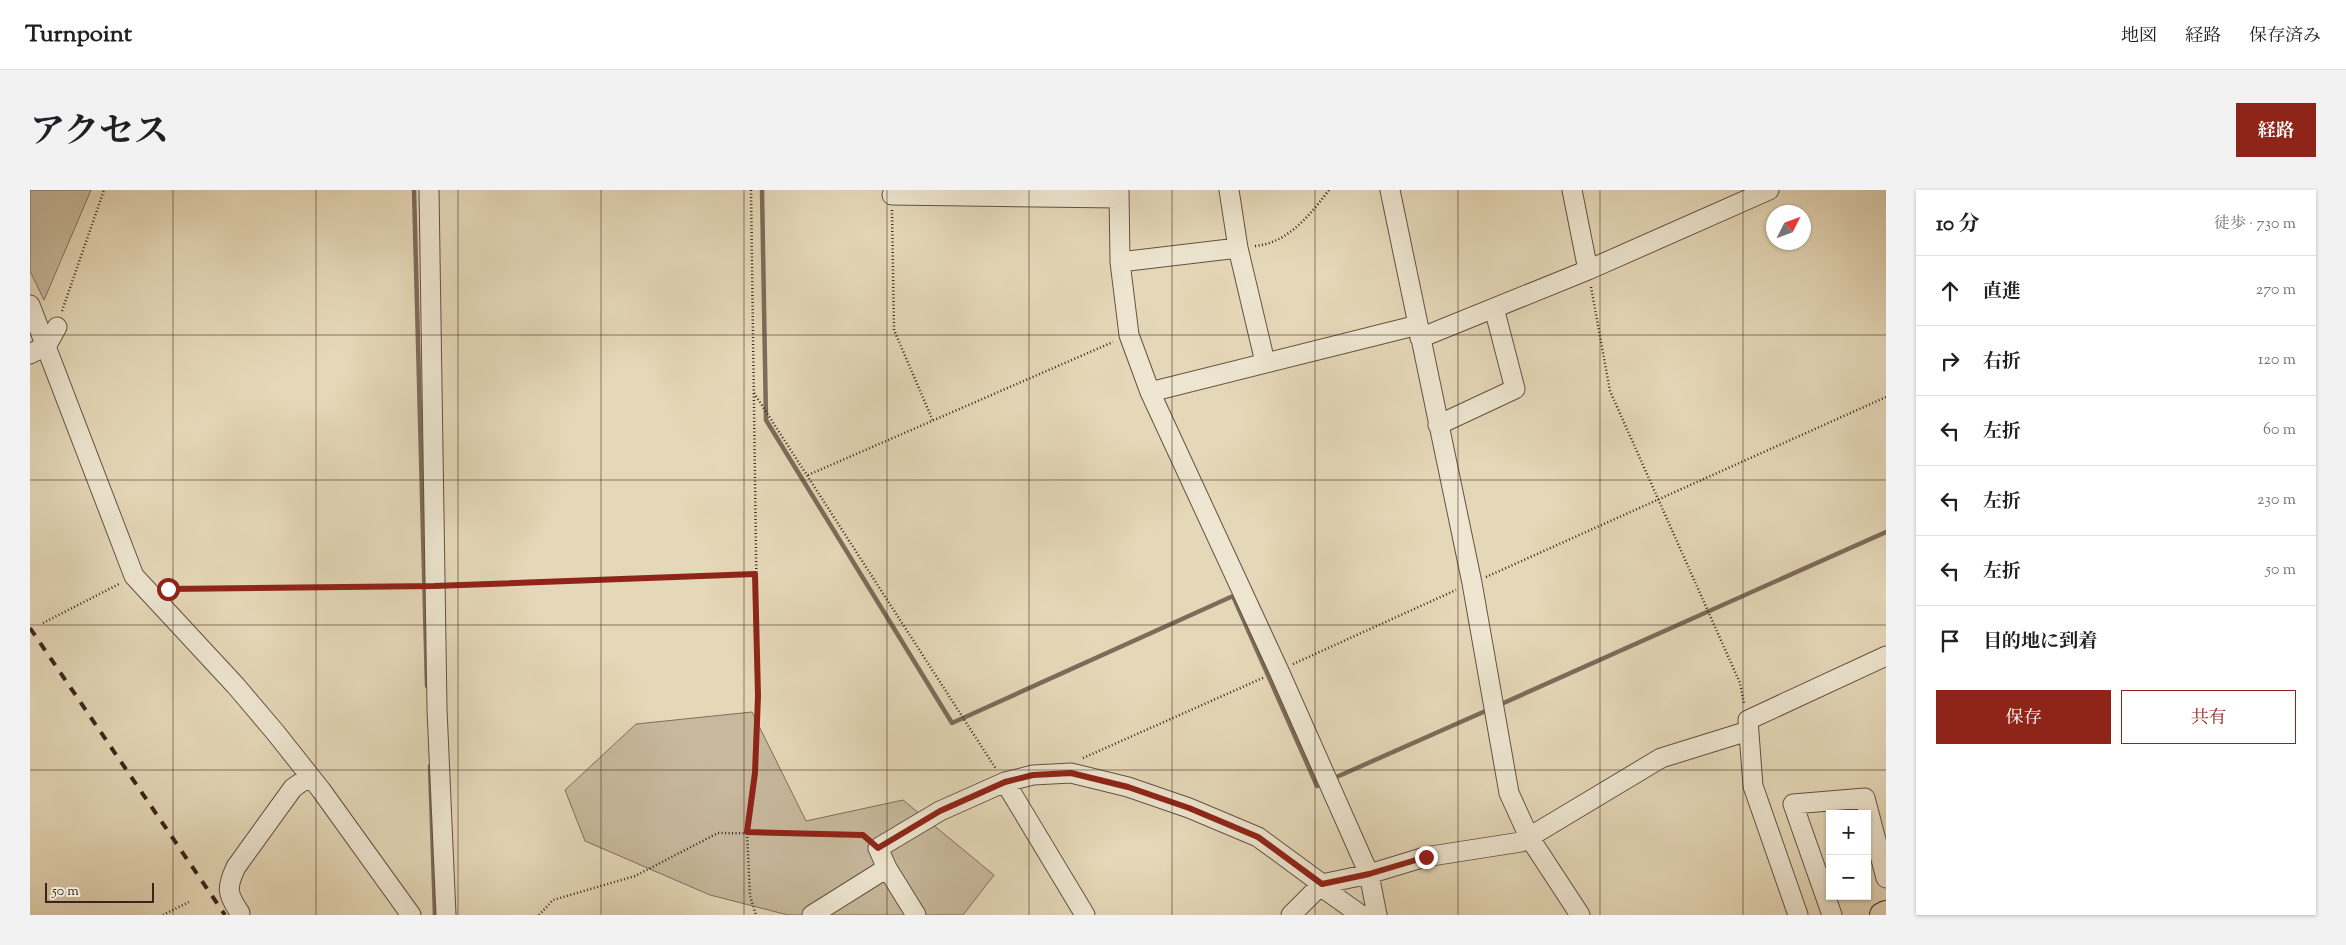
<!DOCTYPE html>
<html lang="ja">
<meta charset="utf-8">
<style>
body{margin:0;font-family:"Sorts Mill Goudy","Noto Serif JP",serif;background:#f2f2f2;color:#202124}
.controls{position:absolute;right:15px;bottom:15px;display:grid;overflow:hidden;border-radius:0px;box-shadow:0 1px 4px #0004}
.controls button{width:45px;height:45px;display:grid;place-items:center;padding:0;border:0;border-bottom:1px solid #e0e0e0;background:#fff;color:#202124;font:25px sans-serif}
.compass{position:absolute;left:1736px;top:15px;width:45px;height:45px;border-radius:50%;background:#fff;box-shadow:0 1px 4px #0004;rotate:48deg}
.scale{position:absolute;left:15px;bottom:12px;width:109px;box-sizing:border-box;padding-left:5px;border:2px solid #3a241c;border-top:0;font-size:14px;line-height:18px;white-space:nowrap;color:#3a241c;-webkit-text-stroke:4px #eee6d1;paint-order:stroke}
.stop{position:absolute;width:15px;height:15px;margin:-11px;border:4px solid #8f2418;border-radius:50%;background:#fff}
.stop.end{background:#8f2418;border-color:#fff;box-shadow:0 1px 5px #0008}
.list{margin:0;padding:0;list-style:none}
h2{display:flex;justify-content:space-between;align-items:center;height:65px;margin:0;padding:0 20px;font-size:21px}
h2 small{font-size:16px;font-weight:400;color:#757577}
.list li{display:grid;grid-template-columns:32px 1fr auto;gap:15px;align-items:center;box-sizing:border-box;height:70px;padding:0 20px;border-top:1px solid #e0e0e0}
.list b{display:block;font-size:19px;white-space:nowrap}
.list em{font-size:16px;font-style:normal;color:#757577}
.actions{display:flex;gap:10px;padding:15px 20px}
.actions a{flex:1;padding:11px 0;border:1px solid #8f2418;border-radius:0px;text-align:center;font-size:18px;color:#8f2418}
.actions .main{background:#8f2418;color:#fff}
.icon{flex:none;width:28px;height:28px;fill:none;stroke:currentColor;stroke-width:2;stroke-linecap:round;stroke-linejoin:round}
.map{position:relative;flex:none;width:1856px;height:725px;overflow:hidden;border-radius:0px}
header{display:flex;align-items:center;gap:30px;box-sizing:border-box;height:70px;padding:0 25px;background:#fff;border-bottom:1px solid #e0e0e0}
header strong{font-size:24px}
nav{display:flex;gap:28px;margin-inline-start:auto;font-size:18px}
.intro{display:flex;align-items:center;justify-content:space-between;box-sizing:border-box;height:120px;padding:0 30px}
h1{margin:0;font-size:35px}
.button{padding:12px 22px;border-radius:0px;background:#8f2418;color:#fff;font-size:18px;font-weight:700}
main{display:flex;gap:30px;padding:0 30px}
aside{flex:1;background:#fff;border-radius:0px;box-shadow:0 1px 4px #0004}
.map>svg:first-child{display:block}
</style>
<header>
<strong>Turnpoint</strong>
<nav><a>地図</a><a>経路</a><a>保存済み</a></nav>
</header>
<div class="intro"><h1>アクセス</h1><a class="button">経路</a></div>
<main>
<div class="map">
<svg width="1856" height="725" viewBox="0 0 1856 725">
<rect width="100%" height="100%" fill="#e5d8b8"/>
<filter id="stains"><feTurbulence type="fractalNoise" baseFrequency=".004" numOctaves="4"/><feColorMatrix values="0 0 0 0 .2 0 0 0 0 .09 0 0 0 0 .02 0 0 0 .5 -.17"/></filter>
<radialGradient id="worn" r=".72"><stop offset=".6" stop-color="#630" stop-opacity="0"/><stop offset="1" stop-color="#630" stop-opacity=".3"/></radialGradient>
<path fill="#c8b99d" stroke="#816e5c" d="M0 0H61L14 110 0 81Z
M722 522 776 631 873 610 964 685 933 725H758L680 705 555 651 535 600 606 534Z"/>
<g fill="none" stroke-linecap="round" stroke-linejoin="round">
<path stroke="#7e6b5a" stroke-width="4.5" d="M384 0 397 496
M732 0 736 230 922 533 1203 406 1287 596 1293 593
M1469 515 1856 342
M400 576 405 725
M1302 589 1460 519"/>
<defs>
<path id="minor" d="M399 0 407 519 416 725
M1089 0 1090 72 1099 145 1120 202 1249 481 1339 684 1347 725
M1360 0 1442 393 1479 603 1499 647 1550 725
M1542 0 1558 80
M862 5 1089 8
M1208 58 1235 172
M1090 72 1208 58 1199 0
M0 115 104 386 206 496 245 542 291 600 381 725
M1390 148 1558 80 1739 0
M0 164 17 155 27 137
M1120 202 1388 135
M1408 235 1485 199 1464 118
M975 592 1055 725
M1290 696 1331 725
M210 723C197 704 196 698 206 677L263 598 280 586
M782 725 857 678
M886 725 857 678 848 658 910 621 975 592 1003 585 1041 583 1098 597 1159 618 1228 647 1292 694 1339 684 1395 667 1491 652 1631 568 1718 541
M1261 725 1292 694
M1768 725 1723 596 1718 530 1856 466
M1802 725 1763 614 1835 608 1856 688"/>
<path id="major" d="M1852 725 1856 723"/>
</defs>
<use href="#minor" stroke="#655143" stroke-width="21"/>
<use href="#major" stroke="#3a241c" stroke-width="26"/>
<path stroke="#3a241c" stroke-width="2.5" stroke-dasharray="1 2.5" stroke-linecap="butt" d="M721 0 728 506 725 583 717 642 720 706 726 725
M862 20 864 140 903 231
M1225 56C1258 53 1280 25 1299 0
M1561 97 1580 201 1710 493 1714 514
M32 121 74 0
M724 203 966 579
M778 285 1083 152
M1456 387 1856 207
M421 395 725 384
M139 399 388 396
M13 433 89 394
M1263 474 1426 400
M1053 568 1235 487
M133 725 161 711
M509 725 523 710 605 686 688 643 833 645 835 647"/>
<use href="#minor" stroke="#eee6d1" stroke-width="19"/>
<use href="#major" stroke="#e5d8b8" stroke-width="24"/>
<path stroke="#3a241c" stroke-width="4" stroke-dasharray="9 9" stroke-linecap="butt" d="M0 438 195 725"/>
</g>
<g fill="none" stroke-linecap="round" stroke-linejoin="round">
<path stroke="#8f2418" stroke-width="6" d="M138 399 404 396 725 384 728 506 725 583 717 642 833 645 848 658 910 621 975 592 1003 585 1041 583 1098 597 1159 618 1228 647 1292 694 1339 684 1396 667"/>
</g>
<path fill="none" stroke="#3a241c" stroke-width="1" stroke-opacity="0.55" d="M143 0V725M286 0V725M428 0V725M571 0V725M714 0V725M857 0V725M999 0V725M1142 0V725M1285 0V725M1428 0V725M1570 0V725M1713 0V725M0 145H1856M0 290H1856M0 435H1856M0 580H1856"/>
<rect width="100%" height="100%" filter="url(#stains)"/>
<rect width="100%" height="100%" fill="url(#worn)"/>
</svg>
<div class="controls">
<button>+</button>
<button>−</button>
</div>
<svg class="compass" viewBox="-18 -18 36 36"><path d="M0-13l5 13h-10z" fill="#e53935"/><path d="M0 13l5-13h-10z" fill="#757577"/></svg>
<div class="scale">50 m</div>
<div class="stop" style="left:138px;top:399px"></div>
<div class="stop end" style="left:1396px;top:667px"></div>
</div>
<aside>
<h2>10 分<small>徒歩 · 730 m</small></h2>
<ul class="list">
<li><svg class="icon" aria-label="ahead" viewBox="0 0 24 24"><path d="M12 20V5M6 11l6-6 6 6"/></svg><div><b>直進</b></div><em>270 m</em></li>
<li><svg class="icon" aria-label="right" viewBox="0 0 24 24"><path d="M7 20v-9h11M14 6l5 5-5 5"/></svg><div><b>右折</b></div><em>120 m</em></li>
<li><svg class="icon" aria-label="left" viewBox="0 0 24 24"><path d="M17 20v-9H6M10 6l-5 5 5 5"/></svg><div><b>左折</b></div><em>60 m</em></li>
<li><svg class="icon" aria-label="left" viewBox="0 0 24 24"><path d="M17 20v-9H6M10 6l-5 5 5 5"/></svg><div><b>左折</b></div><em>230 m</em></li>
<li><svg class="icon" aria-label="left" viewBox="0 0 24 24"><path d="M17 20v-9H6M10 6l-5 5 5 5"/></svg><div><b>左折</b></div><em>50 m</em></li>
<li><svg class="icon" aria-label="arrive" viewBox="0 0 24 24"><path d="M6 21V4h12l-3 4 3 4H6"/></svg><div><b>目的地に到着</b></div></li>
</ul>
<div class="actions"><a class="main">保存</a><a>共有</a></div>
</aside>
</main>
